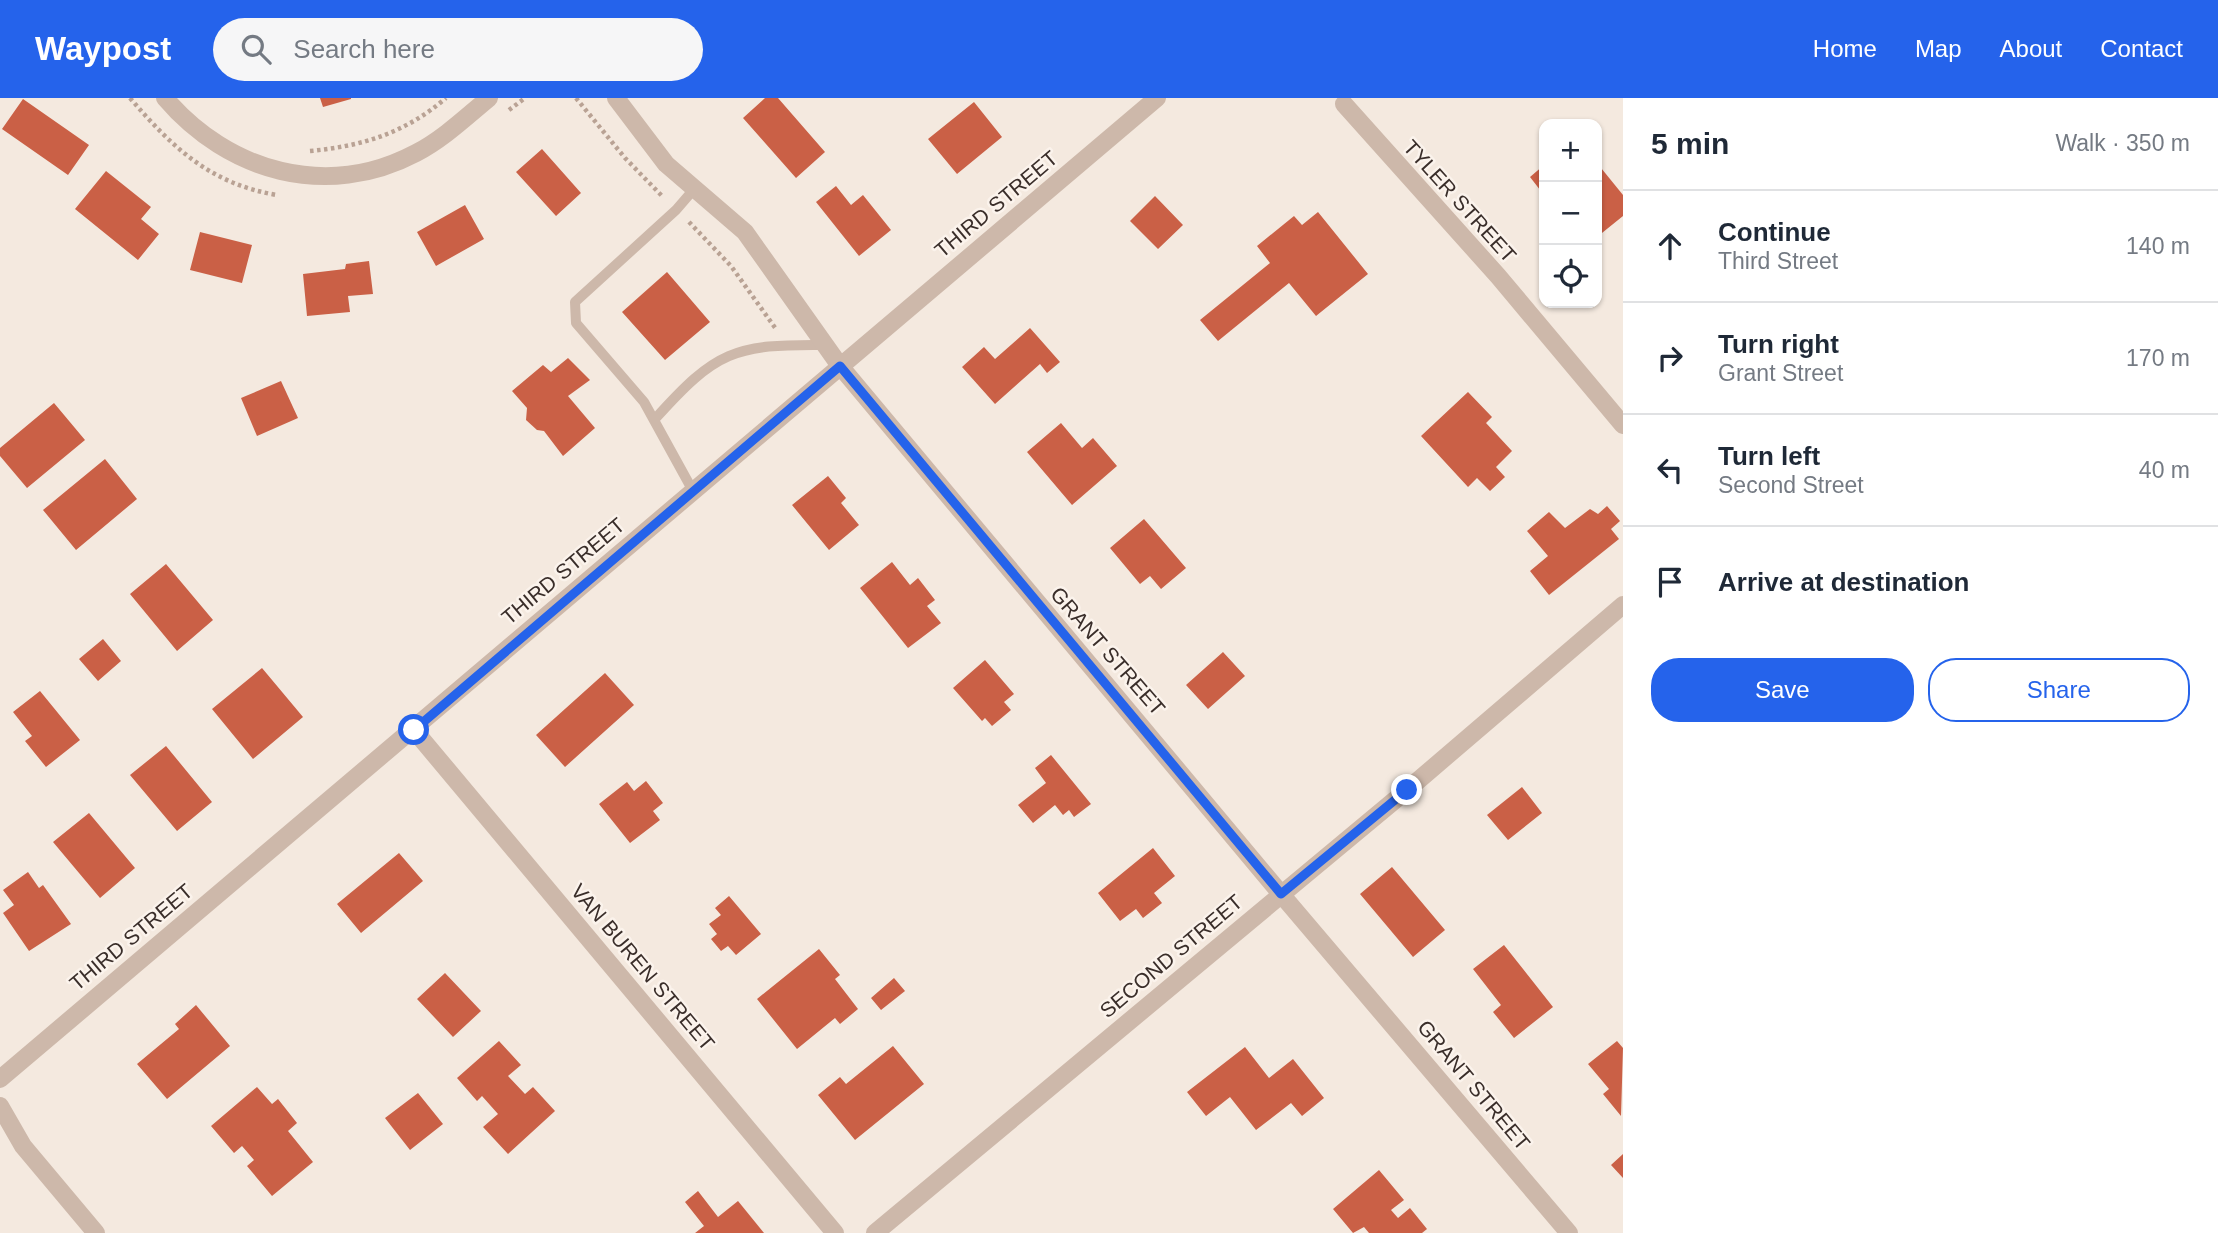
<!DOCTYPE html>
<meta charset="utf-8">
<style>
body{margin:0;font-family:Helvetica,sans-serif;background:#f6f6f7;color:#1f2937}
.controls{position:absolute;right:21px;top:21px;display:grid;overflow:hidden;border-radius:14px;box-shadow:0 2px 5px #0004}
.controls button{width:63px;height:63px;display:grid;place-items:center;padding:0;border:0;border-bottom:2px solid #e0e1e3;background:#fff;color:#1f2937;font:35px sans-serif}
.stop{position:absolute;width:21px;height:21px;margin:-16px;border:5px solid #2563eb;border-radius:50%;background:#fff}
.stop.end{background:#2563eb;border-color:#fff;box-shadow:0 2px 7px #0008}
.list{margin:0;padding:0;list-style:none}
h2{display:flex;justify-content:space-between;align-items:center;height:91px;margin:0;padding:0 28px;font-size:30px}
h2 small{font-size:23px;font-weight:400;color:#747a83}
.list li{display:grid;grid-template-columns:46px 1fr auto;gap:21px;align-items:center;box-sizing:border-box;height:112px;padding:0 28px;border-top:2px solid #e0e1e3}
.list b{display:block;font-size:26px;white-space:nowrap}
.list p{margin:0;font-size:23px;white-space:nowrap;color:#747a83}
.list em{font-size:23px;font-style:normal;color:#747a83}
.actions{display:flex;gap:14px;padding:21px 28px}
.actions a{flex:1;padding:16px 0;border:2px solid #2563eb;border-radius:28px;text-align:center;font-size:24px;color:#2563eb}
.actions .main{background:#2563eb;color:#fff}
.icon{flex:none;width:38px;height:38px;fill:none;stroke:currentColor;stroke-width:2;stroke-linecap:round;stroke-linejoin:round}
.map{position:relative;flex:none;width:1623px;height:1135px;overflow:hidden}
header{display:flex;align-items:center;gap:42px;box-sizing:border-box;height:98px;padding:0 35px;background:#2563eb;color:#fff}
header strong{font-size:33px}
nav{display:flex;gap:38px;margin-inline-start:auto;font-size:24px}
.search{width:490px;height:63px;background:#f6f6f7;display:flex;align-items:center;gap:18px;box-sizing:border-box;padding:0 24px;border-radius:38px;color:#747a83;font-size:26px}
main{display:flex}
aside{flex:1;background:#fff}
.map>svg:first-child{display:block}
</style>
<header>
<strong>Waypost</strong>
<div class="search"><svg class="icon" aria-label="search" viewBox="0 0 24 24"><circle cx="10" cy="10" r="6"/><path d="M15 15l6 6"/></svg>Search here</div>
<nav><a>Home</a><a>Map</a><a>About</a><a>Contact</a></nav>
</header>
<main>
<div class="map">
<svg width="1623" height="1135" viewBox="0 0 1623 1135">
<rect width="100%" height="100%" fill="#f4e9df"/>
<path fill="#ca6046" d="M320 0H351V1L323 9Z
M765 0H778L825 54 796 80 743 20Z
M23 1 89 47 68 77 2 31Z
M974 4 1002 39 957 76 928 41Z
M542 51 581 95 556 118 516 74Z
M1597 65 1623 97V118L1597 139Z
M1544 67V97L1530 79Z
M106 73 151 109 141 121 159 136 138 162 75 111Z
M836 88 851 107 863 97 891 132 859 158 816 104Z
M1155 98 1183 127 1158 151 1130 123Z
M465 107 484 141 436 168 417 134Z
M1318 114 1368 176 1316 218 1289 185 1218 243 1200 222 1270 165 1257 148 1294 118 1302 127Z
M200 134 252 147 242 185 190 172Z
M369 163 373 196 348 198 350 214 307 218 303 176 345 171 346 166Z
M667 174 710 224 665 262 622 214Z
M1030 230 1060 264 1047 275 1040 266 995 306 962 269 984 249 995 261Z
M568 260 590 282 568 298 595 330 563 358 544 333 537 332 526 322 527 310 512 293 543 267 551 274Z
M281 283 298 320 257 338 241 300Z
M1468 294 1492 319 1486 325 1512 353 1496 369 1505 379 1490 393 1477 380 1468 389 1421 338Z
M54 305 85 342 27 390 0 358V350Z
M1061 325 1082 350 1093 340 1117 368 1072 407 1027 354Z
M105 361 137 401 76 452 43 412Z
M828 378 846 400 841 405 859 427 829 452 792 407Z
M1607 408 1620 423 1611 431 1619 441 1549 497 1530 473 1548 458 1527 433 1549 414 1565 430 1590 411 1598 416Z
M1144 421 1186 470 1161 491 1150 478 1140 486 1110 450Z
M892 464 910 487 918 480 935 502 927 508 941 525 908 550 860 490Z
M166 466 213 522 177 553 130 496Z
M103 541 121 563 98 583 79 561Z
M1223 554 1245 578 1208 611 1186 587Z
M985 562 1014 596 1004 604 1011 612 992 628 985 620 982 623 953 590Z
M262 570 303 619 253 661 212 611Z
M605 575 634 607 565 669 536 637Z
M40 593 80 642 46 669 25 643 32 638 13 614Z
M166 648 212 704 177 733 130 677Z
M1051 657 1091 706 1074 719 1069 712 1063 717 1055 707 1033 725 1018 707 1046 685 1035 670Z
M646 683 663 705 653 713 660 722 630 745 599 706 627 684 634 693Z
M1522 689 1542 715 1508 742 1487 717Z
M89 715 135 770 100 800 53 744Z
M1153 750 1175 778 1154 795 1162 805 1143 820 1136 811 1120 823 1098 795Z
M399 755 423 783 361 835 337 806Z
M1392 769 1445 832 1413 859 1360 796Z
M28 774 39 790 43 787 71 826 29 853 3 815 14 807 3 792Z
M729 798 761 836 736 857 728 848 721 853 711 841 717 836 709 826 721 817 715 810Z
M1504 847 1553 909 1514 940 1493 914 1501 907 1473 871Z
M819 851 840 877 835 881 858 911 840 926 835 920 797 951 757 901Z
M445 875 481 913 453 939 417 901Z
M894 880 905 893 881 912 871 900Z
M196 907 230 948 167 1001 137 966 179 931 175 926Z
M499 943 521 967 508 978 525 996 533 989 555 1013 508 1056 483 1029 498 1016 482 998 477 1003 457 980Z
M1617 943 1623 950 1621 1018 1603 996 1609 991 1588 966Z
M893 948 924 986 855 1042 818 997 840 979 846 986Z
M1245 949 1269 980 1293 961 1324 1000 1302 1018 1291 1005 1256 1032 1230 999 1206 1018 1187 994Z
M257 989 272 1006 278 1001 297 1025 288 1033 313 1064 272 1098 247 1068 254 1062 242 1048 234 1055 211 1028Z
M418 995 443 1026 410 1052 385 1020Z
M1623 1056V1080L1611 1067Z
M1379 1072 1404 1102 1391 1112 1398 1120 1410 1110 1427 1131 1422 1135H1369L1364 1129 1353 1135 1333 1111Z
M698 1093 718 1119 738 1103 764 1135H695L704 1128 685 1104Z"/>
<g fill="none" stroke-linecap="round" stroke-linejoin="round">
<path stroke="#b9a294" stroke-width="4.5" stroke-dasharray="3.5 3.5" stroke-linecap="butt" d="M130 0C172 49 210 86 277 97
M576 0 625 60 663 99
M509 12 525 0
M310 53C363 48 405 35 446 0
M689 124 731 168 776 231"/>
<path stroke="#cdb8aa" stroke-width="10" d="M655 321C716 253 734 246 825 247
M693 393 644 304 576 225 575 204 676 112 695 90"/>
<path stroke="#cdb8aa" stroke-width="18" d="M165 0C228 74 327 102 416 55 443 41 466 19 489 0
M616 0 666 66 745 134 840 268 1281 796 1569 1135
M1344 6 1498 178 1623 327
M414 632 835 1135
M0 981 1157 0
M875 1135 1407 692 1623 507"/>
<path stroke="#cdb8aa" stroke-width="18" d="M0 1008 23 1048 96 1135"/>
</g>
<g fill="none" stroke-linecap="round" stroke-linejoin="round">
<path stroke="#2563eb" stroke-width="9" d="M414 632 840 268 1281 796 1407 692"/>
</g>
<g text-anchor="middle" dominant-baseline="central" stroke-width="5" stroke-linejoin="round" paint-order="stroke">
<g font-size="21" fill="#3a2e2a" stroke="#fbf3ec">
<text transform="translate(1460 103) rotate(48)">TYLER STREET</text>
<text transform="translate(996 106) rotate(-40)">THIRD STREET</text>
<text transform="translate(563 473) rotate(-40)">THIRD STREET</text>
<text transform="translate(1108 553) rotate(49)">GRANT STREET</text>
<text transform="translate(131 839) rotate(-40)">THIRD STREET</text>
<text transform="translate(1171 858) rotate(-40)">SECOND STREET</text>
<text transform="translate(643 869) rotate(50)">VAN BUREN STREET</text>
<text transform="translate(1474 987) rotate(50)">GRANT STREET</text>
</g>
</g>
</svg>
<div class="controls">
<button>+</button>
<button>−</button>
<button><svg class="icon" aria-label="locate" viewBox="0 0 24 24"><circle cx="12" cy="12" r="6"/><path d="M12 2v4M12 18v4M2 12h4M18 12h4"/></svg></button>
</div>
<div class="stop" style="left:414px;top:632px"></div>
<div class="stop end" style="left:1407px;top:692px"></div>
</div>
<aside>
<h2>5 min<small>Walk · 350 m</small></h2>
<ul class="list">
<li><svg class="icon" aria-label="ahead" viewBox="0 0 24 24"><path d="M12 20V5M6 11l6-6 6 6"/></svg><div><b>Continue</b><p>Third Street</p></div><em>140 m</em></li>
<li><svg class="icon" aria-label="right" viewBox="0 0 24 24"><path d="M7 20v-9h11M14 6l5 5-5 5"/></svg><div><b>Turn right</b><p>Grant Street</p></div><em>170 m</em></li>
<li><svg class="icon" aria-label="left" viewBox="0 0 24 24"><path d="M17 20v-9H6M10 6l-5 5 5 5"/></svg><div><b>Turn left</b><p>Second Street</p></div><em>40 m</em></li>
<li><svg class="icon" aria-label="arrive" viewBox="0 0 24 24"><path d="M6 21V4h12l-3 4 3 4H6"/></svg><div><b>Arrive at destination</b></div></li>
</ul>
<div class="actions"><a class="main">Save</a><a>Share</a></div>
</aside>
</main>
